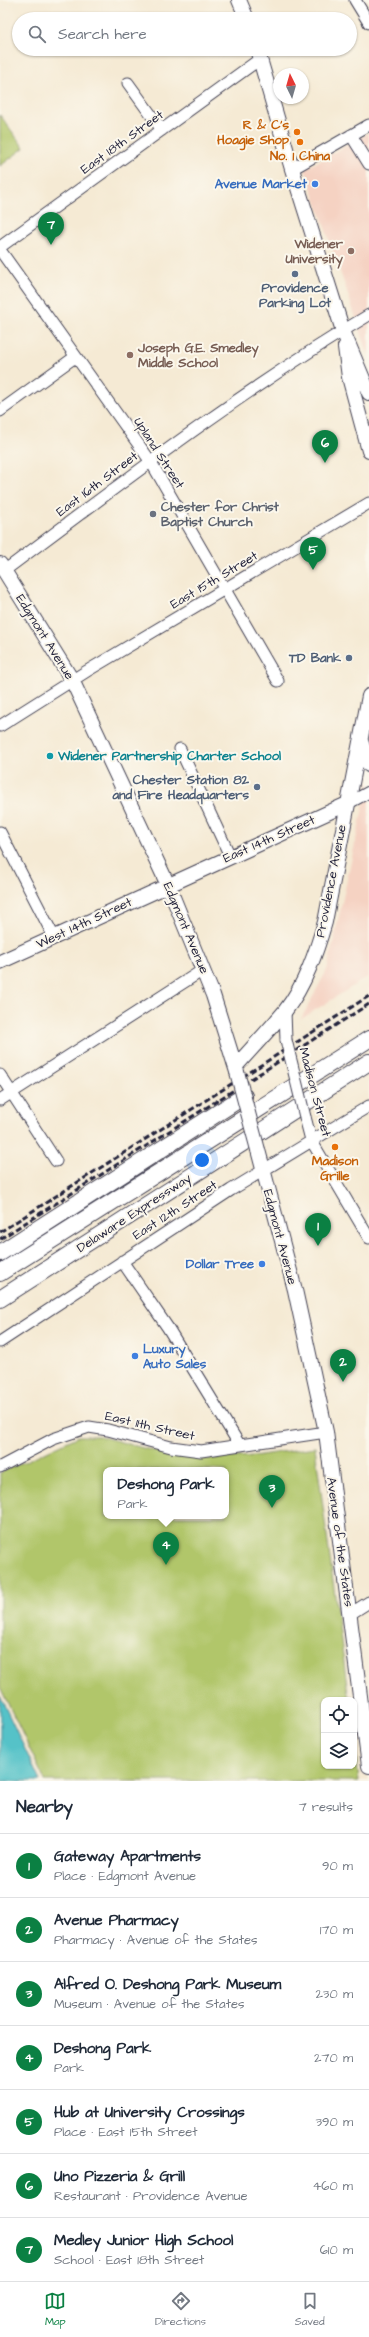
<!DOCTYPE html>
<meta charset="utf-8">
<style>
body{margin:0;font-family:"Architects Daughter",sans-serif;background:#f6f6f7;color:#1f2937}
.controls{position:absolute;right:12px;bottom:12px;display:grid;overflow:hidden;border-radius:8px;box-shadow:0 1px 3px #0004}
.controls button{width:36px;height:36px;display:grid;place-items:center;padding:0;border:0;border-bottom:1px solid #e0e1e3;background:#fff;color:#1f2937;font:20px sans-serif}
.compass{position:absolute;left:273px;top:68px;width:36px;height:36px;border-radius:50%;background:#fff;box-shadow:0 1px 3px #0004;rotate:355deg}
.you{position:absolute;left:202px;top:1160px;width:14px;height:14px;margin:-10px;border:3px solid #fff;border-radius:50%;background:#1a73e8;box-shadow:0 0 0 6px #1a73e833}
.badge{display:grid;place-items:center;width:26px;height:26px;border-radius:50%;background:#0b8043;color:#fff;font-size:13px;font-weight:700}
.pin{position:absolute;translate:-50% -33px;filter:drop-shadow(0 1px 2px #0008)}
.pin::after{content:'';position:absolute;top:21px;width:14px;height:12px;background:inherit;clip-path:polygon(0 0,100% 0,50% 100%)}
.popup{position:absolute;left:103px;top:1467px;width:126px;height:52px;box-sizing:border-box;display:grid;place-content:center;border-radius:8px;background:#fff;filter:drop-shadow(0 1px 3px #0005);font-size:13px;white-space:nowrap;color:#747a83}
.popup b{font-size:15px;color:#1f2937}
.popup::after{content:'';position:absolute;left:50%;top:100%;margin-left:-8px;border:8px solid transparent;border-top-color:#fff}
.list{margin:0;padding:0;list-style:none}
h2{display:flex;justify-content:space-between;align-items:center;height:52px;margin:0;padding:0 16px;font-size:17px}
h2 small{font-size:13px;font-weight:400;color:#747a83}
.list li{display:grid;grid-template-columns:26px 1fr auto;gap:12px;align-items:center;box-sizing:border-box;height:64px;padding:0 16px;border-top:1px solid #e0e1e3}
.list b{display:block;font-size:15px;white-space:nowrap}
.list p{margin:0;font-size:13px;white-space:nowrap;color:#747a83}
.list em{font-size:13px;font-style:normal;color:#747a83}
.icon{flex:none;width:22px;height:22px;fill:none;stroke:currentColor;stroke-width:2;stroke-linecap:round;stroke-linejoin:round}
.map{position:relative;flex:none;width:369px;height:1781px;overflow:hidden}
.search{position:absolute;background:#fff;box-shadow:0 1px 3px #0004;left:12px;right:12px;top:12px;height:44px;display:flex;align-items:center;gap:10px;box-sizing:border-box;padding:0 14px;border-radius:22px;color:#747a83;font-size:15px}
.sheet{height:500px;background:#fff}
nav{display:flex;justify-content:space-around;align-items:center;box-sizing:border-box;height:56px;border-top:1px solid #e0e1e3;background:#fff;font-size:11px;color:#747a83}
nav a{display:grid;justify-items:center;gap:2px}
nav .on{color:#0b8043}
.map>svg:first-child{display:block}
</style>
<div class="map">
<svg width="369" height="1781" viewBox="0 0 369 1781">
<rect width="100%" height="100%" fill="#fbf7ec"/>
<filter id="ink" filterUnits="userSpaceOnUse"><feTurbulence type="fractalNoise" baseFrequency=".025" numOctaves="2"/><feDisplacementMap in="SourceGraphic" scale="8" xChannelSelector="R" yChannelSelector="G"/><feConvolveMatrix kernelMatrix="1 2 1 2 8 2 1 2 1" color-interpolation-filters="sRGB"/></filter>
<filter id="wash" filterUnits="userSpaceOnUse"><feTurbulence type="fractalNoise" baseFrequency=".012" numOctaves="4" result="noise"/><feDisplacementMap in="SourceGraphic" scale="16" xChannelSelector="R" yChannelSelector="G"/><feGaussianBlur stdDeviation="0.9" result="paint"/><feColorMatrix in="noise" values="0 0 0 0 0 0 0 0 0 0 0 0 0 0 0 0 0 1.4 0 .05"/><feComposite in="paint" operator="in"/></filter>
<g filter="url(#wash)">
<rect width="100%" height="100%" fill="#f5ead4"/>
<path fill="#f5d2c2" d="M369 133V356L305 169Z
M369 781V976L301 1019 327 970Z"/>
<path fill="#b1c66b" stroke="#6a7453" fill-rule="evenodd" d="M0 115 24 148 0 166Z
M79 1436H99L158 1452 203 1459 254 1456 315 1447 349 1700H324V1766H354V1741L359 1781H45L0 1687V1473ZM106 1470H226V1516H106Z"/>
<path fill="#54c2c8" stroke="#3b7282" d="M0 1696 40 1781H0Z"/>
</g>
<g filter="url(#ink)">
<g fill="none" stroke-linecap="round" stroke-linejoin="round">
<defs>
<path id="minor" d="M355 0 369 23
M128 83 162 130
M351 135 369 164
M292 169 369 125
M0 247 260 59
M0 250 151 462 278 681
M0 411 75 357
M4 571C123 482 241 391 369 315
M0 726 87 671 369 503
M180 749 230 856
M347 804 369 792
M0 832 54 937
M285 1011 286 1040
M0 1075 56 1161
M0 1100 203 970
M305 1117 311 1140 369 1238
M122 1261 168 1328 239 1444
M0 1342 231 1190 369 1106
M0 1467 53 1439 89 1427 108 1430 171 1447 201 1451 326 1432
M350 1614 369 1602"/>
<path id="major" d="M239 0 247 19
M257 49 292 169 343 331 369 393
M345 347 349 377 369 451
M0 564 72 680 168 885 213 995 237 1072
M361 741 369 765
M0 962 347 804
M236 1066C252 1048 269 1030 285 1011 305 985 316 953 325 922L369 696
M258 1150 295 1290 326 1432 369 1766"/>
<path id="highway" d="M0 1253 244 1096
M0 1273 369 1039
M0 1299 369 1062"/>
</defs>
<use href="#minor" stroke="#424052" stroke-width="13"/>
<use href="#major" stroke="#424052" stroke-width="16"/>
<use href="#highway" stroke="#424052" stroke-width="18"/>
<use href="#minor" stroke="#fff" stroke-width="11"/>
<use href="#major" stroke="#fff" stroke-width="14"/>
<use href="#highway" stroke="#fff" stroke-width="16"/>
<path stroke="#22223b" stroke-width="3" stroke-dasharray="6 3" stroke-linecap="butt" d="M0 1232 369 996
M0 1239 369 1004"/>
<defs>
<path id="minor-bridge" d="M286 1040 305 1117"/>
<path id="major-bridge" d="M237 1072 258 1150"/>
</defs>
<use href="#minor-bridge" stroke="#424052" stroke-width="13" stroke-linecap="butt"/>
<use href="#major-bridge" stroke="#424052" stroke-width="16" stroke-linecap="butt"/>
<use href="#minor-bridge" stroke="#fff" stroke-width="11"/>
<use href="#major-bridge" stroke="#fff" stroke-width="14"/>
</g>
</g>
<g fill="#e8710a" stroke="#fbf7ec" stroke-width="1.5">
<circle cx="297" cy="132" r="4"/>
<circle cx="300" cy="142" r="4"/>
<circle cx="335" cy="1147" r="4"/>
</g>
<g fill="#3f7fe0" stroke="#fbf7ec" stroke-width="1.5">
<circle cx="315" cy="184" r="4"/>
<circle cx="262" cy="1264" r="4"/>
<circle cx="135" cy="1356" r="4"/>
</g>
<g fill="#8d6e63" stroke="#fbf7ec" stroke-width="1.5">
<circle cx="351" cy="251" r="4"/>
<circle cx="130" cy="355" r="4"/>
</g>
<g fill="#5c6f8a" stroke="#fbf7ec" stroke-width="1.5">
<circle cx="295" cy="274" r="4"/>
<circle cx="349" cy="658" r="4"/>
<circle cx="257" cy="787" r="4"/>
</g>
<circle fill="#6b7280" stroke="#fbf7ec" stroke-width="1.5" cx="153" cy="514" r="4"/>
<circle fill="#0f9aa8" stroke="#fbf7ec" stroke-width="1.5" cx="50" cy="756" r="4"/>
<g text-anchor="middle" dominant-baseline="central" stroke-width="4" stroke-linejoin="round" paint-order="stroke">
<g font-size="13" font-weight="bold" fill="#c56008" stroke="#fbf7ec">
<text x="289" y="125" text-anchor="end">R &amp; C's<tspan x="289" dy="15">Hoagie Shop</tspan></text>
<text x="300" y="156">No. 1 China</text>
<text x="335" y="1161">Madison<tspan x="335" dy="15">Grille</tspan></text>
</g>
<g font-size="13" fill="#22223b" stroke="#fbf7ec">
<text transform="translate(122 142) rotate(-36)">East 18th Street</text>
<text transform="translate(159 453) rotate(57)">Upland Street</text>
<text transform="translate(97 484) rotate(-37)">East 16th Street</text>
<text transform="translate(214 580) rotate(-31)">East 15th Street</text>
<text transform="translate(45 637) rotate(58)">Edgmont Avenue</text>
<text transform="translate(269 839) rotate(-24)">East 14th Street</text>
<text transform="translate(331 881) rotate(-79)">Providence Avenue</text>
<text transform="translate(84 923) rotate(-25)">West 14th Street</text>
<text transform="translate(186 928) rotate(67)">Edgmont Avenue</text>
<text transform="translate(315 1092) rotate(75)">Madison Street</text>
<text transform="translate(175 1210) rotate(-33)">East 12th Street</text>
<text transform="translate(134 1213) rotate(-33)">Delaware Expressway</text>
<text transform="translate(280 1237) rotate(75)">Edgmont Avenue</text>
<text transform="translate(150 1426) rotate(13)">East 11th Street</text>
<text transform="translate(340 1542) rotate(82)">Avenue of the States</text>
</g>
<g font-size="13" font-weight="bold" fill="#366cbe" stroke="#fbf7ec" text-anchor="end">
<text x="307" y="184">Avenue Market</text>
<text x="254" y="1264">Dollar Tree</text>
<text x="143" y="1349" text-anchor="start">Luxury<tspan x="143" dy="15">Auto Sales</tspan></text>
</g>
<g font-size="13" font-weight="bold" fill="#785e54" stroke="#fbf7ec" text-anchor="end">
<text x="343" y="244">Widener<tspan x="343" dy="15">University</tspan></text>
<text x="138" y="348" text-anchor="start">Joseph G.E. Smedley<tspan x="138" dy="15">Middle School</tspan></text>
</g>
<g font-size="13" font-weight="bold" fill="#4e5e75" stroke="#fbf7ec" text-anchor="end">
<text x="295" y="288" text-anchor="middle">Providence<tspan x="295" dy="15">Parking Lot</tspan></text>
<text x="341" y="658">TD Bank</text>
<text x="249" y="780">Chester Station 82<tspan x="249" dy="15">and Fire Headquarters</tspan></text>
</g>
<g font-size="13" font-weight="bold" fill="#5b616d" stroke="#fbf7ec" text-anchor="start">
<text x="161" y="507">Chester for Christ<tspan x="161" dy="15">Baptist Church</tspan></text>
</g>
<g font-size="13" font-weight="bold" fill="#0d838f" stroke="#fbf7ec" text-anchor="start">
<text x="58" y="756">Widener Partnership Charter School</text>
</g>
</g>
</svg>
<div class="controls">
<button><svg class="icon" aria-label="locate" viewBox="0 0 24 24"><circle cx="12" cy="12" r="6"/><path d="M12 2v4M12 18v4M2 12h4M18 12h4"/></svg></button>
<button><svg class="icon" aria-label="layers" viewBox="0 0 24 24"><path d="M12 4l9 5-9 5-9-5zM3 14l9 5 9-5"/></svg></button>
</div>
<svg class="compass" viewBox="-18 -18 36 36"><path d="M0-13l5 13h-10z" fill="#e53935"/><path d="M0 13l5-13h-10z" fill="#747a83"/></svg>
<div class="you"></div>
<div class="pin badge" style="left:318px;top:1246px">1</div>
<div class="pin badge" style="left:343px;top:1382px">2</div>
<div class="pin badge" style="left:272px;top:1508px">3</div>
<div class="pin badge" style="left:166px;top:1565px">4</div>
<div class="popup"><b>Deshong Park</b>Park</div>
<div class="pin badge" style="left:313px;top:570px">5</div>
<div class="pin badge" style="left:325px;top:463px">6</div>
<div class="pin badge" style="left:51px;top:245px">7</div>
<div class="search"><svg class="icon" aria-label="search" viewBox="0 0 24 24"><circle cx="10" cy="10" r="6"/><path d="M15 15l6 6"/></svg>Search here</div>
</div>
<section class="sheet">
<h2>Nearby<small>7 results</small></h2>
<ul class="list">
<li><span class="badge">1</span><div><b>Gateway Apartments</b><p>Place · Edgmont Avenue</p></div><em>90 m</em></li>
<li><span class="badge">2</span><div><b>Avenue Pharmacy</b><p>Pharmacy · Avenue of the States</p></div><em>170 m</em></li>
<li><span class="badge">3</span><div><b>Alfred O. Deshong Park Museum</b><p>Museum · Avenue of the States</p></div><em>230 m</em></li>
<li><span class="badge">4</span><div><b>Deshong Park</b><p>Park</p></div><em>270 m</em></li>
<li><span class="badge">5</span><div><b>Hub at University Crossings</b><p>Place · East 15th Street</p></div><em>390 m</em></li>
<li><span class="badge">6</span><div><b>Uno Pizzeria &amp; Grill</b><p>Restaurant · Providence Avenue</p></div><em>460 m</em></li>
<li><span class="badge">7</span><div><b>Medley Junior High School</b><p>School · East 18th Street</p></div><em>610 m</em></li>
</ul>
</section>
<nav>
<a class="on"><svg class="icon" aria-label="map" viewBox="0 0 24 24"><path d="M3 6l6-2 6 2 6-2v14l-6 2-6-2-6 2zM9 4v14M15 6v14"/></svg>Map</a>
<a><svg class="icon" aria-label="directions" viewBox="0 0 24 24"><path d="M12 3l9 9-9 9-9-9zM9 14v-3h6M13 9l2 2-2 2"/></svg>Directions</a>
<a><svg class="icon" aria-label="saved" viewBox="0 0 24 24"><path d="M7 4h10v16l-5-4-5 4z"/></svg>Saved</a>
</nav>
